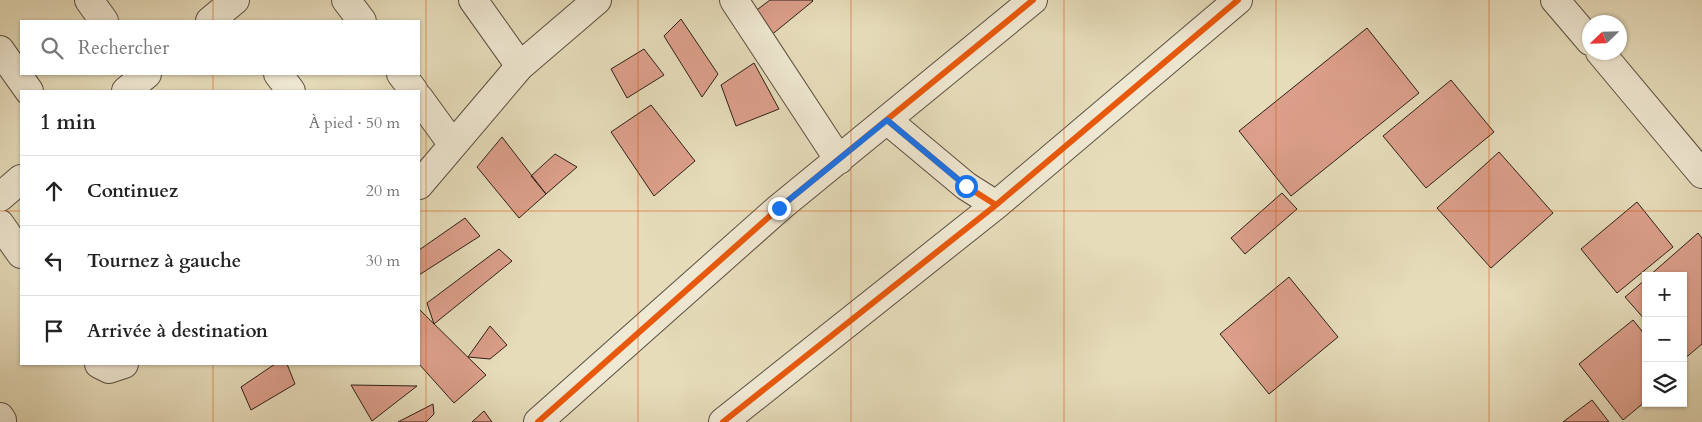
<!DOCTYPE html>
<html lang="fr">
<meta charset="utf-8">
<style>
body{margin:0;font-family:Cardo,serif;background:#f6f6f6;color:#222}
.controls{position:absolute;right:15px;bottom:15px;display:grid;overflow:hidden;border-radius:0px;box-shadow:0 1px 4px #0004}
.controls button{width:45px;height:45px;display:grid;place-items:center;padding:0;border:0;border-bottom:1px solid #e0e0e0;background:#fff;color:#222;font:25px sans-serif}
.compass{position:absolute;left:1582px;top:15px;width:45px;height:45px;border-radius:50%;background:#fff;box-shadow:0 1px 4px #0004;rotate:247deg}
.stop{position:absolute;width:15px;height:15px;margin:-11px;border:4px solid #1a73e8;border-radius:50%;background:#fff}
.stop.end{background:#1a73e8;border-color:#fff;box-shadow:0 1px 5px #0008}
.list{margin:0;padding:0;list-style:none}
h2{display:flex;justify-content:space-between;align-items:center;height:65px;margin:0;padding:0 20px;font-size:21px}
h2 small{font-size:16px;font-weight:400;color:#767676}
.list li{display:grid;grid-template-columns:32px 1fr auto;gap:15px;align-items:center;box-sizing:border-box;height:70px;padding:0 20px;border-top:1px solid #e0e0e0}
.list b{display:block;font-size:19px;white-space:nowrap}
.list em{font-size:16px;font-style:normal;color:#767676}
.icon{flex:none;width:28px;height:28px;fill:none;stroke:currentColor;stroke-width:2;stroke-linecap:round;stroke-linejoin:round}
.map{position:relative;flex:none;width:1702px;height:422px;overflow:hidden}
.search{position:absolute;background:#fff;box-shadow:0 1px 4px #0004;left:20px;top:20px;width:400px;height:55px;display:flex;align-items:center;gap:12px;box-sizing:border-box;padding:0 18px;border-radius:0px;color:#767676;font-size:19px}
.panel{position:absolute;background:#fff;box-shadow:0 1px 4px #0004;left:20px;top:90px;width:400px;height:275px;border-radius:0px}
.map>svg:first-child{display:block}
</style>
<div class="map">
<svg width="1702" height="422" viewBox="0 0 1702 422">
<rect width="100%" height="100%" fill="#e6dcba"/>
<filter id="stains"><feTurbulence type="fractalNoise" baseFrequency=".004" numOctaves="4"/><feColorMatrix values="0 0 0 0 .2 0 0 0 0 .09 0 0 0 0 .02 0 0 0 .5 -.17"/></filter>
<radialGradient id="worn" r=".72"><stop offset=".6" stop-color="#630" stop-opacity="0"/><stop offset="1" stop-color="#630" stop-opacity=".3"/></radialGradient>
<path fill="#dc9f8b" stroke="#2c2017" d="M770 0H812L813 1 764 41 746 18Z
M681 19 718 74 702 97 664 36Z
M1367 28 1419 93 1291 196 1239 131Z
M644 49 664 75 627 98 611 69Z
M754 63 779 109 736 126 721 85Z
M1451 80 1494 132 1426 188 1383 136Z
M651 105 695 161 654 196 611 132Z
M502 137 546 194 519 218 477 167Z
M1499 152 1553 213 1491 268 1437 208Z
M555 154 577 167 546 194 531 176Z
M1282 193 1297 209 1245 254 1231 238Z
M1637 202 1673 247 1617 293 1581 249Z
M465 218 480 236 419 275V250Z
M1698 233 1702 238V344L1683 360V276H1649Z
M499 249 512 261 434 324 427 303Z
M1289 277 1338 337 1269 394 1220 334Z
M1646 279V321L1625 297Z
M419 309 486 375 454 403 419 364Z
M1633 320 1646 336V401L1623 420 1579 364Z
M490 326 507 345 490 359 468 357Z
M275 364H287L295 384 251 410 241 387Z
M351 385 417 386 372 421Z
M1592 400 1609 422H1563Z
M433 404 434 414 426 422H398Z
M484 411 492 422H472Z"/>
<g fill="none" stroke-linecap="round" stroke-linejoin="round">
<defs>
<path id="minor" d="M89 0 104 21
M346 0 362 21
M473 0 520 66
M734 0 839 160
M1555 0 1590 41
M210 21 235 0
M0 50 29 91
M1600 52 1702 174
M278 74 291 91
M401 74 414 91
M126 91 147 74
M419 98 453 145
M887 120 966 186 996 205 1238 0
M419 185 520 66 597 0
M0 197 21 179
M0 224 21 254
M99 364 109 369 124 364
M0 417 2 420
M538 422 779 208 1033 0
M723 422 996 205"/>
</defs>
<use href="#minor" stroke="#5a4f40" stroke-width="30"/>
<use href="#minor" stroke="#efe8d2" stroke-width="28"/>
<defs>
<path id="cycleway" d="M887 120 966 186 996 205 1238 0
M538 422 779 208 1033 0
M723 422 996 205"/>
</defs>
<use href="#cycleway" stroke="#efe8d2" stroke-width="9"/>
<use href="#cycleway" stroke="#e8590c" stroke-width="6"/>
</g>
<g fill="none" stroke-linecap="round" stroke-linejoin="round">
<path stroke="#1a73e8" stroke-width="6" d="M779 208 887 120 966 186"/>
</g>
<path fill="none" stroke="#d5530d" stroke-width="1" stroke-opacity="0.55" d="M213 0V21M426 0V422M638 0V422M851 0V422M1064 0V422M1276 0V422M1489 0V422M213 74V91M0 211H21M419 211H1702M213 364V422"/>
<rect width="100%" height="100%" filter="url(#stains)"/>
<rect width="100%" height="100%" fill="url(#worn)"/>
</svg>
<div class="controls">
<button>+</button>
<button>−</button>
<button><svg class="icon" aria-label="layers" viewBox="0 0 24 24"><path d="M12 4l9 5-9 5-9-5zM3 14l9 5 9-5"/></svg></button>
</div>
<svg class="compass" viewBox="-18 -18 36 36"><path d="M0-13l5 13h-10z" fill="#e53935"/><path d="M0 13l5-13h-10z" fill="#767676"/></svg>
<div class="stop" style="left:966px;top:186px"></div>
<div class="stop end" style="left:779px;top:208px"></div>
<div class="search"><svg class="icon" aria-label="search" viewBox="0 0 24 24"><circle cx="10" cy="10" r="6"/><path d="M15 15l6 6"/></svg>Rechercher</div>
<section class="panel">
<h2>1 min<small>À pied · 50 m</small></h2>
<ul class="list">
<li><svg class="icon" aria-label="ahead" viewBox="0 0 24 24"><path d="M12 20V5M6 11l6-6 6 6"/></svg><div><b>Continuez</b></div><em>20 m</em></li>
<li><svg class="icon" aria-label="left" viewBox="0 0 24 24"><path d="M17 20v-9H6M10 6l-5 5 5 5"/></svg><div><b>Tournez à gauche</b></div><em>30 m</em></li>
<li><svg class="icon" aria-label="arrive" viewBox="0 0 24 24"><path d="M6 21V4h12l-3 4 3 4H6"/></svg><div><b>Arrivée à destination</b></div></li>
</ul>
</section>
</div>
